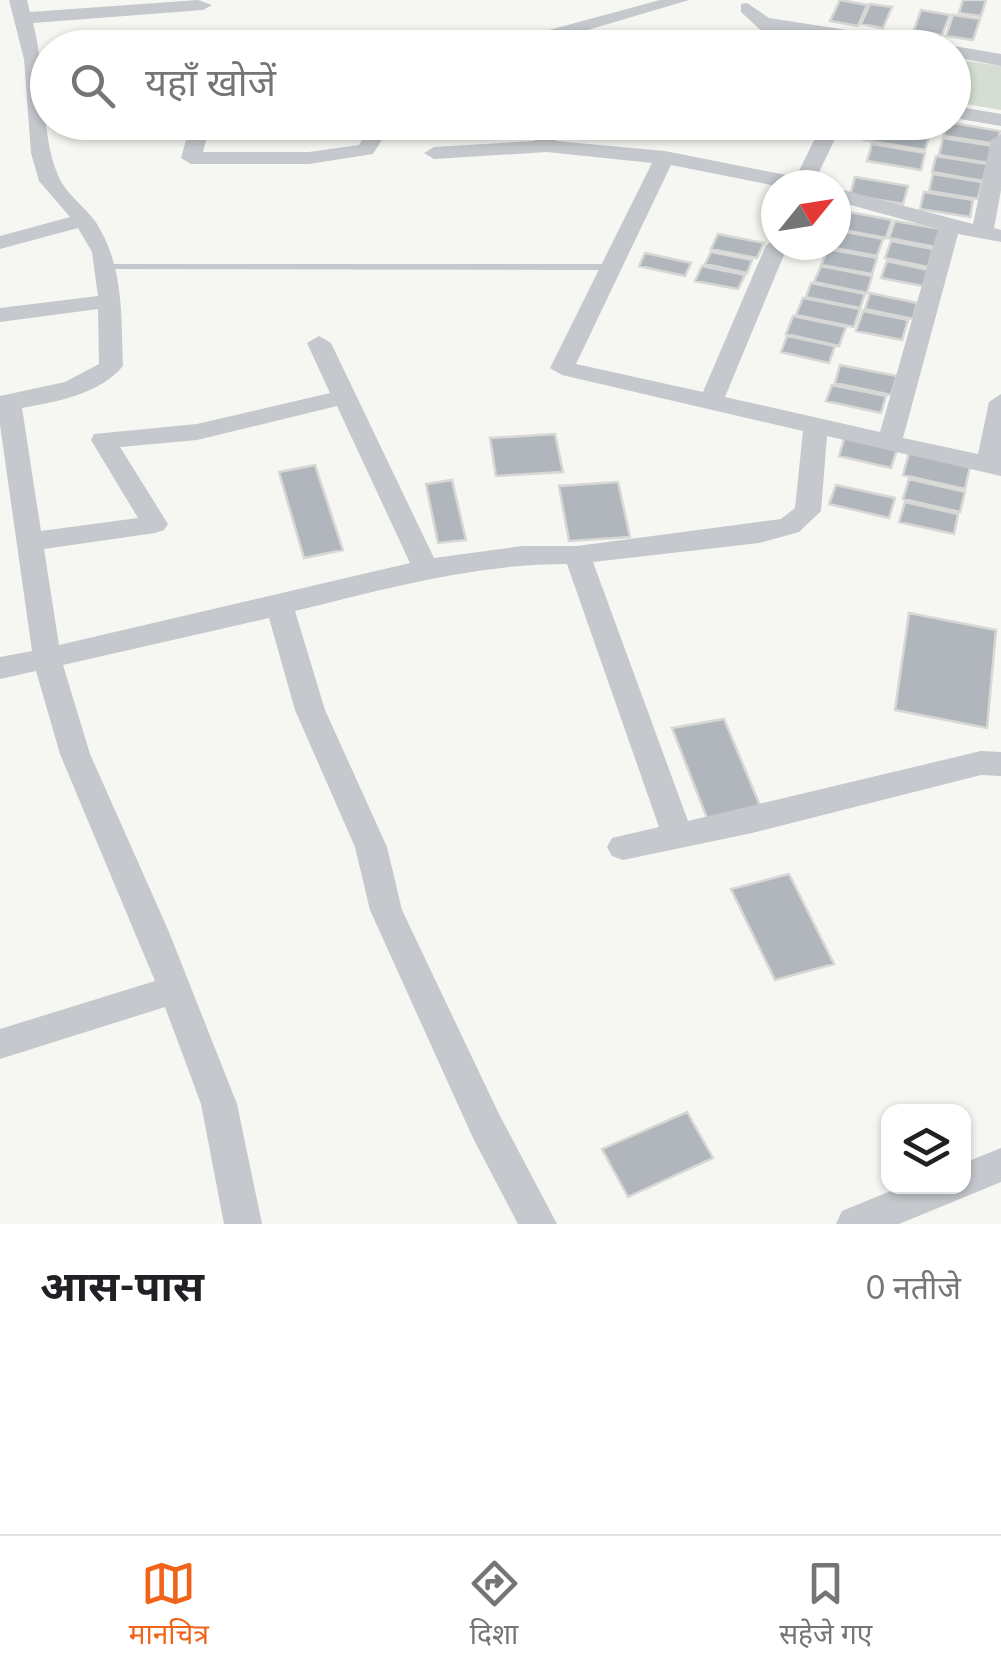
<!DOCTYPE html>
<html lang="hi">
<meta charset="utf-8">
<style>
body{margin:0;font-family:Lato,"Noto Sans Devanagari",sans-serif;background:#f6f6f6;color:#202124}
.controls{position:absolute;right:30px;bottom:30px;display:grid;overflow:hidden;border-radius:20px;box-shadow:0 2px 8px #0004}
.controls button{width:90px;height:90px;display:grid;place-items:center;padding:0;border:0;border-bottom:2px solid #e0e0e0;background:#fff;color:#202124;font:50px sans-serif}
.compass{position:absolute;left:761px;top:170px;width:90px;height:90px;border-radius:50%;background:#fff;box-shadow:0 2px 8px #0004;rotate:60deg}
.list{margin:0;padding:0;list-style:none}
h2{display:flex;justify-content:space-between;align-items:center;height:130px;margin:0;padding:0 40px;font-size:42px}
h2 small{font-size:32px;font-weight:400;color:#757577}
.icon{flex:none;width:55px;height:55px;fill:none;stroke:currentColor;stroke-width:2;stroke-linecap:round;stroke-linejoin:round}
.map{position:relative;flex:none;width:1001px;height:1224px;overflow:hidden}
.search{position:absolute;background:#fff;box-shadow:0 2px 8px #0004;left:30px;right:30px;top:30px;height:110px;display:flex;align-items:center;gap:25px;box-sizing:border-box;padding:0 35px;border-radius:55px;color:#757577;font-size:38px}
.sheet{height:310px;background:#fff}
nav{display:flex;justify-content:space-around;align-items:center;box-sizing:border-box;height:140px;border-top:2px solid #e0e0e0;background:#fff;font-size:28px;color:#757577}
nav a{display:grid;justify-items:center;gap:5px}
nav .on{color:#f06318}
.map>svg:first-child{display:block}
</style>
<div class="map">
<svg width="1001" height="1224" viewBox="0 0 1001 1224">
<rect width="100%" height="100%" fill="#f6f6f2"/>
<path fill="#d6ded3" d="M954 59 1001 66V110L954 102Z"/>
<path fill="#b0b6bc" stroke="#d7d7d5" stroke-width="2.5" d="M840 0 867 5 858 26 830 21Z
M963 0H986L981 16 959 13Z
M870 4 892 7 883 28 861 24Z
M921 10 950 15 942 35 914 30Z
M953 15 980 19 973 40 946 36Z
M947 122 1000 131 997 144 944 136Z
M869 123 930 133 925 150 864 140Z
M943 138 993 146 989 163 939 155Z
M872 144 925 153 921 170 867 161Z
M936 156 987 164 983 181 932 172Z
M933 174 982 182 978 199 929 191Z
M855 177 908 186 903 204 850 195Z
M924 192 973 200 970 217 920 209Z
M844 211 892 220 886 238 838 229Z
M895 221 941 229 935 247 889 238Z
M836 230 883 239 877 256 829 247 836 245Z
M718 234 764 243 757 258 711 249Z
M891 241 933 249 928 267 885 258Z
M828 249 877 258 872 274 821 265Z
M711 252 752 260 747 273 705 264Z
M645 253 691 263 685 276 639 266Z
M887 261 928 270 923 286 881 278Z
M702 266 745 275 738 289 695 281Z
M821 266 872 276 867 293 814 282Z
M811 283 865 294 860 308 806 297Z
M870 293 917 303 913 319 865 309Z
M803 298 860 309 854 327 796 315Z
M863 311 908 320 902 340 856 331Z
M793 316 846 327 839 346 786 334Z
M787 336 835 346 829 363 781 352Z
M840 365 897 376 891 395 835 383Z
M832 385 886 396 881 413 826 401Z
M555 434 563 472 496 476 490 438Z
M845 436 898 447 891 468 839 456Z
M909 453 970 466 965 489 903 475Z
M315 465 343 550 304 558 279 472Z
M909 479 965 492 960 512 903 499Z
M452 480 466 540 438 543 426 484Z
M618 482 630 537 569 541 559 486Z
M836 485 895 498 889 518 829 504Z
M905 502 958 514 954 534 899 522Z
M909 613 996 630 987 728 895 710Z
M724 719 761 808 707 818 672 728Z
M789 874 834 964 775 980 731 889Z
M687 1112 713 1158 628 1197 602 1149Z"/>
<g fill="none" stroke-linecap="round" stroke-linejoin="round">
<path fill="#c5c8cc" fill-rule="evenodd" d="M106 264H611L617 267 611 270 102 269V265Z"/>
<path fill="#c5c8cc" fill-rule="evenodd" d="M9 0H27L30 12 198 0 212 5 203 10 33 23C46 71 40 133 58 175 65 194 86 207 97 224 124 268 121 315 123 366 100 394 56 402 22 408L41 531 138 518 91 440 94 434 197 424 330 393 307 343 319 336 331 343 434 558 522 546H577L781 519 795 508 803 431 562 375 550 368 652 163 547 152 434 159 424 153 434 147 535 141 530 122H550L556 141 665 151 796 177 823 122H843L813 185 776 186 671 165 576 364 703 392 766 245 776 239V245H788L725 397 880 432 938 229 836 201V188L973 224 991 140 1001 134V190L994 228 1001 230V242L958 234 903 438 978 454 989 402 1001 394V476L827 436 821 511 799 532 759 543 593 562 688 821 981 751 1001 752V776L981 775 752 833 623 860 612 856 607 847 612 838 659 827 567 564C473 564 385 589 295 611L325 710 387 847 402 910 499 1114 557 1224H518L473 1138 370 910 355 847 295 710 269 618 63 665 90 754 169 932 237 1104 262 1224H224L201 1104 165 1007 0 1059V1029L155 981 60 754 36 671 0 679V657L32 651 0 425V396L65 382 99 364 98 309 0 322V308L98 296 92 252 78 228 0 249V236L70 217 39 181 31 153 24 59ZM337 406 410 563 59 645 44 549 155 533 164 530 168 524 120 447 197 440Z
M660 0H689L554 40 544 48H523L542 32Z
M747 3 769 18 924 42 933 48H886L784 31 801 48H780L741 12V4Z
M954 46 1001 54V66L954 57V48H950Z
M954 106 1001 114V126L954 118Z
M191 122H211L203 152H309L359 145 363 138 358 122H378L383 138 373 154 309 164H191L181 158Z
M1001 1148V1182L899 1224H836L842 1211 903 1186H964V1163Z"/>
</g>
</svg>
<div class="controls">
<button><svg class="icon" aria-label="layers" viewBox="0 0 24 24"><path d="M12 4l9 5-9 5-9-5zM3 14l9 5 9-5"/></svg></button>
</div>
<svg class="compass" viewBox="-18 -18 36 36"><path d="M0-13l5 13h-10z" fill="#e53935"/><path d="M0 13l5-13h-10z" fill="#757577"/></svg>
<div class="search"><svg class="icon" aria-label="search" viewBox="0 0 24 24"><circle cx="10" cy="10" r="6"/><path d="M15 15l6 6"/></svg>यहाँ खोजें</div>
</div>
<section class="sheet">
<h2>आस-पास<small>0 नतीजे</small></h2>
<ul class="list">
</ul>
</section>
<nav>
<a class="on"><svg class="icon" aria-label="map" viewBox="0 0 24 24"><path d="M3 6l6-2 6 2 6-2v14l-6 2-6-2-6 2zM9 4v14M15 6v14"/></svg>मानचित्र</a>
<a><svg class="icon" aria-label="directions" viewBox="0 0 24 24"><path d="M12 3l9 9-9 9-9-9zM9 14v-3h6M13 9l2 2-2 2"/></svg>दिशा</a>
<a><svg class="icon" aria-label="saved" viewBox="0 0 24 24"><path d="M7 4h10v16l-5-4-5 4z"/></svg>सहेजे गए</a>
</nav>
